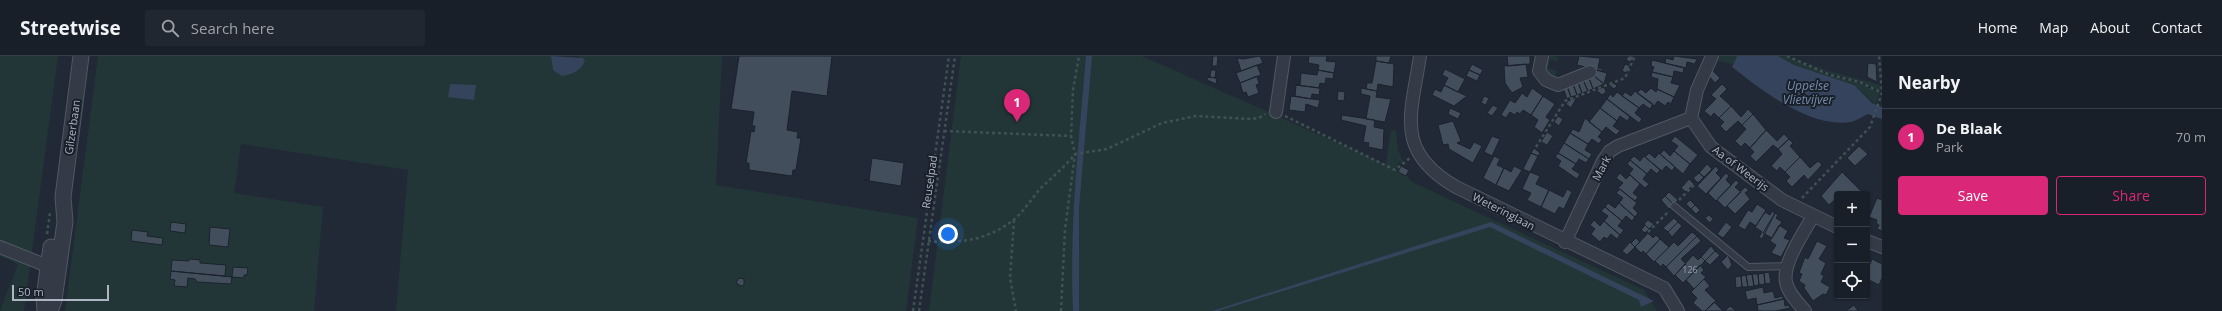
<!DOCTYPE html>
<meta charset="utf-8">
<style>
body{margin:0;font-family:"Open Sans",sans-serif;background:#212730;color:#f1f3f6}
.controls{position:absolute;right:12px;bottom:12px;display:grid;overflow:hidden;border-radius:4px;box-shadow:0 1px 3px #0004}
.controls button{width:36px;height:36px;display:grid;place-items:center;padding:0;border:0;border-bottom:1px solid #363d45;background:#181f28;color:#f1f3f6;font:20px sans-serif}
.scale{position:absolute;left:12px;bottom:10px;width:97px;box-sizing:border-box;padding-left:4px;border:2px solid #aeb5c3;border-top:0;font-size:11px;line-height:14px;white-space:nowrap;color:#aeb5c3;-webkit-text-stroke:3px #19202a;paint-order:stroke}
.you{position:absolute;left:948px;top:178px;width:14px;height:14px;margin:-10px;border:3px solid #fff;border-radius:50%;background:#1a73e8;box-shadow:0 0 0 6px #1a73e833}
.badge{display:grid;place-items:center;width:26px;height:26px;border-radius:50%;background:#db2777;color:#fff;font-size:13px;font-weight:700}
.pin{position:absolute;translate:-50% -33px;filter:drop-shadow(0 1px 2px #0008)}
.pin::after{content:'';position:absolute;top:21px;width:14px;height:12px;background:inherit;clip-path:polygon(0 0,100% 0,50% 100%)}
.list{margin:0;padding:0;list-style:none}
h2{display:flex;justify-content:space-between;align-items:center;height:52px;margin:0;padding:0 16px;font-size:17px}
h2 small{font-size:13px;font-weight:400;color:#9fa2a8}
.list li{display:grid;grid-template-columns:26px 1fr auto;gap:12px;align-items:center;box-sizing:border-box;height:56px;padding:0 16px;border-top:1px solid #363d45}
.list b{display:block;font-size:15px;white-space:nowrap}
.list p{margin:0;font-size:13px;white-space:nowrap;color:#9fa2a8}
.list em{font-size:13px;font-style:normal;color:#9fa2a8}
.actions{display:flex;gap:8px;padding:12px 16px}
.actions a{flex:1;padding:9px 0;border:1px solid #db2777;border-radius:4px;text-align:center;font-size:14px;color:#db2777}
.actions .main{background:#db2777;color:#fff}
.icon{flex:none;width:22px;height:22px;fill:none;stroke:currentColor;stroke-width:2;stroke-linecap:round;stroke-linejoin:round}
.map{position:relative;flex:none;width:1882px;height:255px;overflow:hidden}
header{display:flex;align-items:center;gap:24px;box-sizing:border-box;height:56px;padding:0 20px;background:#181f28;border-bottom:1px solid #363d45}
header strong{font-size:19px}
nav{display:flex;gap:22px;margin-inline-start:auto;font-size:14px}
.search{width:280px;height:36px;background:#212730;display:flex;align-items:center;gap:10px;box-sizing:border-box;padding:0 14px;border-radius:4px;color:#9fa2a8;font-size:15px}
main{display:flex}
aside{flex:1;background:#181f28}
.map>svg:first-child{display:block}
</style>
<header>
<strong>Streetwise</strong>
<div class="search"><svg class="icon" aria-label="search" viewBox="0 0 24 24"><circle cx="10" cy="10" r="6"/><path d="M15 15l6 6"/></svg>Search here</div>
<nav><a>Home</a><a>Map</a><a>About</a><a>Contact</a></nav>
</header>
<main>
<div class="map">
<svg width="1882" height="255" viewBox="0 0 1882 255">
<rect width="100%" height="100%" fill="#202935"/>
<path fill="#233637" d="M0 0H58L24 255H0L18 208 0 200Z
M98 0H551L553 14 580 1 578 0H722L716 129 918 162 906 255H396L408 114 241 88 234 137 323 151 314 255H65Z
M961 0H1142L1387 109 1386 108 1391 74 1396 75 1398 94 1403 106 1402 108 1399 106 1396 113 1404 116 1412 126 1644 234 1657 255H929Z
M1546 0H1556L1559 5 1550 4 1548 12 1557 15 1554 22 1544 15Z
M1717 0H1737L1733 8 1715 4Z
M1778 0H1786L1830 19 1859 27 1880 37 1875 48 1854 29 1794 9Z
M1789 0 1829 15 1880 29V35L1860 26 1831 18Z"/>
<path fill="#35445c" d="M551 0 583 2 585 5C579 16 573 18 562 20L553 14Z
M1086 0H1092L1079 152V255H1073C1069 170 1079 85 1086 0Z
M1737 0H1778L1794 9 1854 29 1872 47 1882 51V63L1868 58C1863 60 1856 65 1851 66 1809 72 1763 35 1732 11Z
M450 28 476 29 474 44 448 41Z
M1491 166 1654 245 1641 251 1639 244 1490 171 1218 255H1212Z"/>
<path fill="#434e5d" stroke="#1b222c" d="M739 0H832L827 40 792 35 787 74 798 76 797 82H801L796 114H793L792 120 749 114V107H746L751 75 754 76 755 70H752L754 56 731 53Z
M1213 0H1218L1217 10H1212Z
M1260 0 1263 7 1241 15 1237 2 1243 3Z
M1309 0H1327L1326 5 1336 6 1334 17 1318 14 1319 9 1308 7Z
M1376 0H1391L1389 7 1376 5Z
M1507 0H1530V8L1508 10Z
M1579 0 1600 2 1598 12 1603 13 1602 15 1577 9Z
M1628 0H1634L1631 6 1626 4Z
M1674 0 1697 3 1695 8 1687 6 1686 12 1665 7 1666 2 1673 4Z
M1652 4 1684 12 1683 17 1674 15 1673 21 1652 16 1654 11 1651 10Z
M1376 5 1394 8 1393 31 1378 28 1377 35 1366 33 1367 27H1372Z
M1868 7 1876 8 1877 26 1867 21Z
M1472 8 1483 14 1480 19 1469 14Z
M1526 8 1528 21 1520 22 1523 31 1512 37 1505 27 1504 10Z
M1625 8 1630 10 1626 17 1622 15Z
M1257 9 1261 19 1240 27 1236 17Z
M1445 13 1465 23 1458 36 1444 29 1448 22 1442 19Z
M1211 14H1216L1215 22H1217L1208 21H1210Z
M1318 14 1334 17 1333 23 1326 22 1325 28 1320 27 1319 32 1296 29H1300L1301 17 1317 19Z
M1469 14 1480 19 1477 25 1466 20Z
M1596 14 1607 17 1604 28 1594 20Z
M1712 14 1720 22 1715 27 1709 20Z
M1652 16 1673 21 1671 27 1680 29 1674 41 1657 33 1658 23 1651 21Z
M1257 20 1259 28 1256 29 1259 37 1248 41 1246 36 1243 37 1240 27Z
M1594 20 1604 28 1593 33 1589 22Z
M1208 21 1217 22 1216 28 1207 24Z
M1589 22 1593 33 1588 35 1583 24Z
M1583 24 1588 35 1582 37 1578 26Z
M1578 26 1582 37 1577 39 1573 28Z
M1614 27 1617 30 1614 33 1609 29Z
M1573 28 1577 39 1571 41 1567 30Z
M1722 28 1727 33 1720 40 1731 50 1719 62 1714 57 1711 61 1704 55 1716 43 1711 39Z
M1296 29 1320 32 1319 39 1312 38 1311 43 1295 40Z
M1444 29 1458 36 1467 40 1454 50 1432 39 1435 33 1441 36Z
M1567 30 1571 41 1567 43 1563 32Z
M1604 31 1606 36 1602 39 1596 34Z
M1361 32 1377 35 1376 41 1391 43 1385 66 1366 63 1370 40 1361 38Z
M1532 32 1543 40 1531 59 1523 54 1520 58 1517 56 1515 59 1510 56 1506 62 1501 59 1510 44 1515 47 1522 37 1527 41Z
M1651 32 1656 36 1657 33 1674 41 1671 48 1668 46 1665 50 1658 45 1654 50 1637 37 1641 33 1646 37Z
M1338 35 1345 36 1344 45 1337 44Z
M1635 35 1653 48 1650 53 1643 48 1639 52 1622 40 1625 36 1631 40Z
M1617 36 1639 52 1635 57 1642 63 1639 67 1607 43 1610 38 1613 41Z
M1291 40 1320 44 1318 52 1306 48 1305 56 1289 54Z
M1484 40 1489 42 1486 49 1481 47Z
M1543 40 1555 48 1546 61 1550 64 1542 77 1534 71 1538 64 1531 59Z
M1577 41 1571 52 1566 48 1568 45Z
M1607 43 1630 61 1627 65 1620 60 1617 65 1600 52Z
M1493 49 1498 52 1492 60 1487 57Z
M1731 50 1741 61 1748 53 1753 58 1742 69 1738 65 1726 76 1720 70 1724 66 1719 62Z
M1450 52 1461 57 1458 63 1448 58Z
M1600 52 1617 65 1613 70 1620 75 1616 79 1606 71 1602 76 1589 66Z
M1753 58 1766 74 1750 92 1745 87 1741 91 1735 85 1746 73 1742 69Z
M1342 59 1375 64 1374 71 1384 73 1383 94 1368 91 1369 87 1363 86 1366 70 1341 64Z
M1558 60 1563 63 1559 70 1554 66Z
M1585 62 1602 76 1598 81 1602 83 1599 88 1592 83 1588 88 1570 77 1573 73 1579 76Z
M1453 65 1461 85 1457 87 1470 93 1474 86 1482 90 1473 107 1449 93 1448 88 1443 89 1438 69Z
M1766 74 1777 85 1784 78 1789 83 1778 93 1773 89 1756 106 1750 100 1754 96 1750 92Z
M1547 76 1553 80 1547 89 1541 86Z
M1570 77 1588 88 1585 94 1592 98 1589 103 1564 87Z
M1492 80 1500 83 1492 100 1484 96Z
M1675 80 1698 99 1690 108 1674 95 1678 90 1671 85Z
M1789 83 1793 87 1790 90 1800 101 1785 116 1780 111 1777 115 1771 110 1782 98 1778 93Z
M1564 87 1589 103 1586 107 1579 103 1576 108 1558 97Z
M1859 90 1868 98 1855 110 1847 102Z
M1534 92 1540 97 1538 100 1531 97Z
M1664 94 1670 100 1674 95 1690 108 1683 118 1660 98Z
M1531 97 1538 100 1530 116 1523 113Z
M1558 97 1576 108 1572 113 1580 118 1577 123 1558 110 1561 105 1555 101Z
M1649 97 1655 102 1659 97 1675 111 1672 115 1666 110 1662 115 1645 101Z
M1494 100 1500 103 1497 109 1504 112 1496 129 1483 122Z
M1634 100 1640 105 1644 100 1660 114 1657 118 1651 113 1647 118 1630 104Z
M1800 101 1810 112 1818 105 1822 109 1808 124 1804 119 1792 131 1786 125 1790 121 1785 116Z
M872 102 904 107 901 130 864 124H869Z
M1630 104 1647 118 1643 123 1649 128 1645 132 1629 118 1633 113 1627 108Z
M1707 108 1712 113 1704 121 1699 117Z
M1401 110 1409 114 1406 120 1398 116Z
M1514 110 1522 114 1509 135 1496 129 1504 112 1511 116Z
M1716 110 1719 114 1716 117 1721 122 1706 138 1697 130Z
M1530 116 1540 120 1536 128 1549 134 1541 151 1527 144 1531 137 1522 133Z
M1842 116 1861 135 1858 138H1837V142L1829 149 1821 140Z
M1620 117 1626 123 1630 119 1640 128 1633 137 1638 141 1635 145 1618 132 1623 127 1616 122Z
M1699 117 1704 121 1698 127 1693 122Z
M1726 117 1729 120 1726 124 1731 129 1716 145 1708 137Z
M1689 123 1694 128 1686 136 1681 132Z
M1736 124 1739 127 1735 131 1741 136 1725 152 1717 144Z
M1745 131 1749 134 1745 137 1750 143 1735 158 1727 150 1725 152Z
M1567 133 1572 136 1564 153 1559 151 1555 158 1541 151 1549 134 1563 141Z
M1620 133 1637 147 1633 152 1638 157 1635 161 1619 147 1623 142 1616 137Z
M1669 136 1678 144 1674 149 1665 140Z
M1665 140 1674 149 1669 153 1661 144Z
M1877 142 1882 144V175L1877 173 1879 169 1876 167 1877 164 1869 161Z
M1690 144 1695 149 1691 153 1686 148Z
M1608 147 1615 152 1619 147 1635 161 1632 165 1626 160 1622 165 1605 151Z
M1757 148 1766 154 1756 170 1750 166 1745 174 1738 170 1748 154 1752 156Z
M1695 149 1700 154 1696 158 1691 153Z
M1605 151 1622 165 1618 170 1624 174 1620 179 1604 165 1608 160 1601 155Z
M1772 155 1775 157 1762 183 1759 181 1762 176 1755 171 1765 156 1770 159Z
M1775 157 1778 159 1776 162 1782 166 1772 182 1763 177Z
M1709 159 1713 163 1710 167 1705 162Z
M1674 162 1678 166 1668 176 1663 172Z
M1594 164 1600 170 1604 165 1620 179 1617 183 1611 178 1607 183 1604 181 1600 186 1591 178 1595 173 1590 169Z
M1648 164 1654 168 1649 173 1644 168Z
M171 166 186 168 185 177 170 175Z
M1678 166 1682 170 1672 181 1668 176Z
M1726 166 1732 171 1723 182 1717 178Z
M1645 169 1649 173 1645 177 1641 174Z
M1779 169 1788 175 1784 182 1790 184 1781 201 1771 197 1776 189 1770 185Z
M210 171 230 173 228 191 209 189Z
M132 174 148 176 147 180 163 182 162 189 131 185Z
M1692 176 1697 180 1666 211 1663 208 1661 211 1655 205 1674 186 1678 190Z
M1648 177 1653 182 1656 179 1660 183 1646 198 1643 195 1641 197 1635 191Z
M1697 180 1701 185 1681 203 1686 208 1674 220 1666 211Z
M1636 182 1640 186 1635 191 1631 187Z
M1660 183 1669 191 1654 206 1646 198Z
M1817 185 1827 190 1819 203 1826 207 1821 218 1824 220 1821 226 1830 231 1826 239 1823 238 1813 245 1804 232 1805 229 1799 225 1802 218 1799 217 1805 201 1808 203Z
M1630 186 1635 191 1627 199 1622 195Z
M1711 190 1715 195 1705 205 1701 201Z
M1715 195 1720 199 1710 209 1705 205Z
M1693 199 1698 204 1701 201 1705 205 1683 227 1675 219Z
M1728 199 1732 209 1728 214 1721 206Z
M189 203 200 204V207L226 209 225 220 171 215 172 204 189 205Z
M1872 203 1882 208V222L1879 229 1867 223V206L1870 208Z
M1700 209 1704 214 1701 217 1706 221 1694 233 1686 224Z
M233 211 248 212 247 219H244V222L232 221Z
M171 215 232 221 231 228 197 226 195 223 188 222 187 231 174 230 175 224 170 223Z
M1769 216 1771 227 1765 228 1764 217Z
M1764 217 1765 228 1759 229 1758 218Z
M1752 218 1754 230 1748 231 1746 219Z
M1752 218H1758L1759 229 1754 230Z
M1746 219 1748 231H1742L1741 220Z
M1741 220 1742 231 1736 232 1735 221Z
M739 222 744 223V229L741 230 736 227Z
M1704 223 1710 230 1705 234 1716 245 1705 255H1702L1693 247 1697 242 1691 236Z
M1763 231 1764 237 1773 235 1775 242 1783 240V243L1757 249 1756 242 1747 244 1745 235Z
M1784 243 1785 250 1789 249 1790 252 1776 255H1758L1757 249Z
M1714 246 1723 255H1705Z
M1854 249 1858 255H1846Z
M1730 250 1736 255H1725Z"/>
<g fill="none" stroke-linecap="round" stroke-linejoin="round">
<defs>
<path id="service" d="M1674 150 1748 211 1787 210"/>
<path id="minor" d="M1420 0C1411 59 1394 95 1456 131L1664 232 1678 255
M1542 0 1539 15 1546 24 1558 29 1590 16
M1712 0 1697 34 1691 62 1711 91 1782 144 1837 171
M1276 56 1284 0
M1867 185 1882 191
M1565 186 1603 105 1610 95 1618 90 1691 62
M0 191 55 213
M1805 255C1798 247 1788 237 1786 226 1782 208 1804 176 1813 160"/>
<path id="tertiary" d="M45 255 44 242 51 191
M50 255 54 244 65 166 63 141 81 0"/>
</defs>
<use href="#service" stroke="#515864" stroke-width="8"/>
<use href="#minor" stroke="#515864" stroke-width="14"/>
<use href="#tertiary" stroke="#515864" stroke-width="17"/>
<path stroke="#405154" stroke-width="2.5" stroke-dasharray="3 3" stroke-linecap="butt" d="M1787 0 1830 19 1860 26 1882 37
M1285 60 1395 114 1410 102
M944 75 1071 80
M1536 91 1565 45 1625 22 1635 0
M1802 142 1870 71 1882 37 1879 0
M1679 144 1694 129
M1014 164 1010 222 1016 255
M1648 176 1669 155
M47 178 50 157
M928 185C959 188 987 184 1012 165 1022 158 1032 142 1040 133 1052 121 1065 111 1075 98L1107 93 1162 67 1196 60 1250 63 1259 62 1265 58
M913 255 949 0
M919 255 955 0
M1061 255 1065 173 1075 98 1071 80 1073 34 1079 0"/>
<use href="#service" stroke="#343b46" stroke-width="6"/>
<use href="#minor" stroke="#343b46" stroke-width="12"/>
<use href="#tertiary" stroke="#343b46" stroke-width="15"/>
</g>
<g text-anchor="middle" dominant-baseline="central" stroke-width="4" stroke-linejoin="round" paint-order="stroke">
<g font-size="9" fill="#939baa">
<text x="1690" y="213">126</text>
</g>
<g font-size="11" fill="#aeb5c3" stroke="#19202a">
<text transform="translate(72 71) rotate(-82)">Gilzerbaan</text>
<text transform="translate(1601 112) rotate(-62)">Mark</text>
<text transform="translate(1741 112) rotate(37)">Aa of Weerijs</text>
<text transform="translate(929 126) rotate(-82)">Reuselpad</text>
<text transform="translate(1504 155) rotate(27)">Weteringlaan</text>
</g>
<g font-size="12" font-style="italic" fill="#778caa" stroke="#19202a">
<text x="1808" y="29">Uppelse<tspan x="1808" dy="14">Vlietvijver</tspan></text>
</g>
</g>
</svg>
<div class="controls">
<button>+</button>
<button>−</button>
<button><svg class="icon" aria-label="locate" viewBox="0 0 24 24"><circle cx="12" cy="12" r="6"/><path d="M12 2v4M12 18v4M2 12h4M18 12h4"/></svg></button>
</div>
<div class="scale">50 m</div>
<div class="you"></div>
<div class="pin badge" style="left:1017px;top:66px">1</div>
</div>
<aside>
<h2>Nearby<small></small></h2>
<ul class="list">
<li><span class="badge">1</span><div><b>De Blaak</b><p>Park</p></div><em>70 m</em></li>
</ul>
<div class="actions"><a class="main">Save</a><a>Share</a></div>
</aside>
</main>
